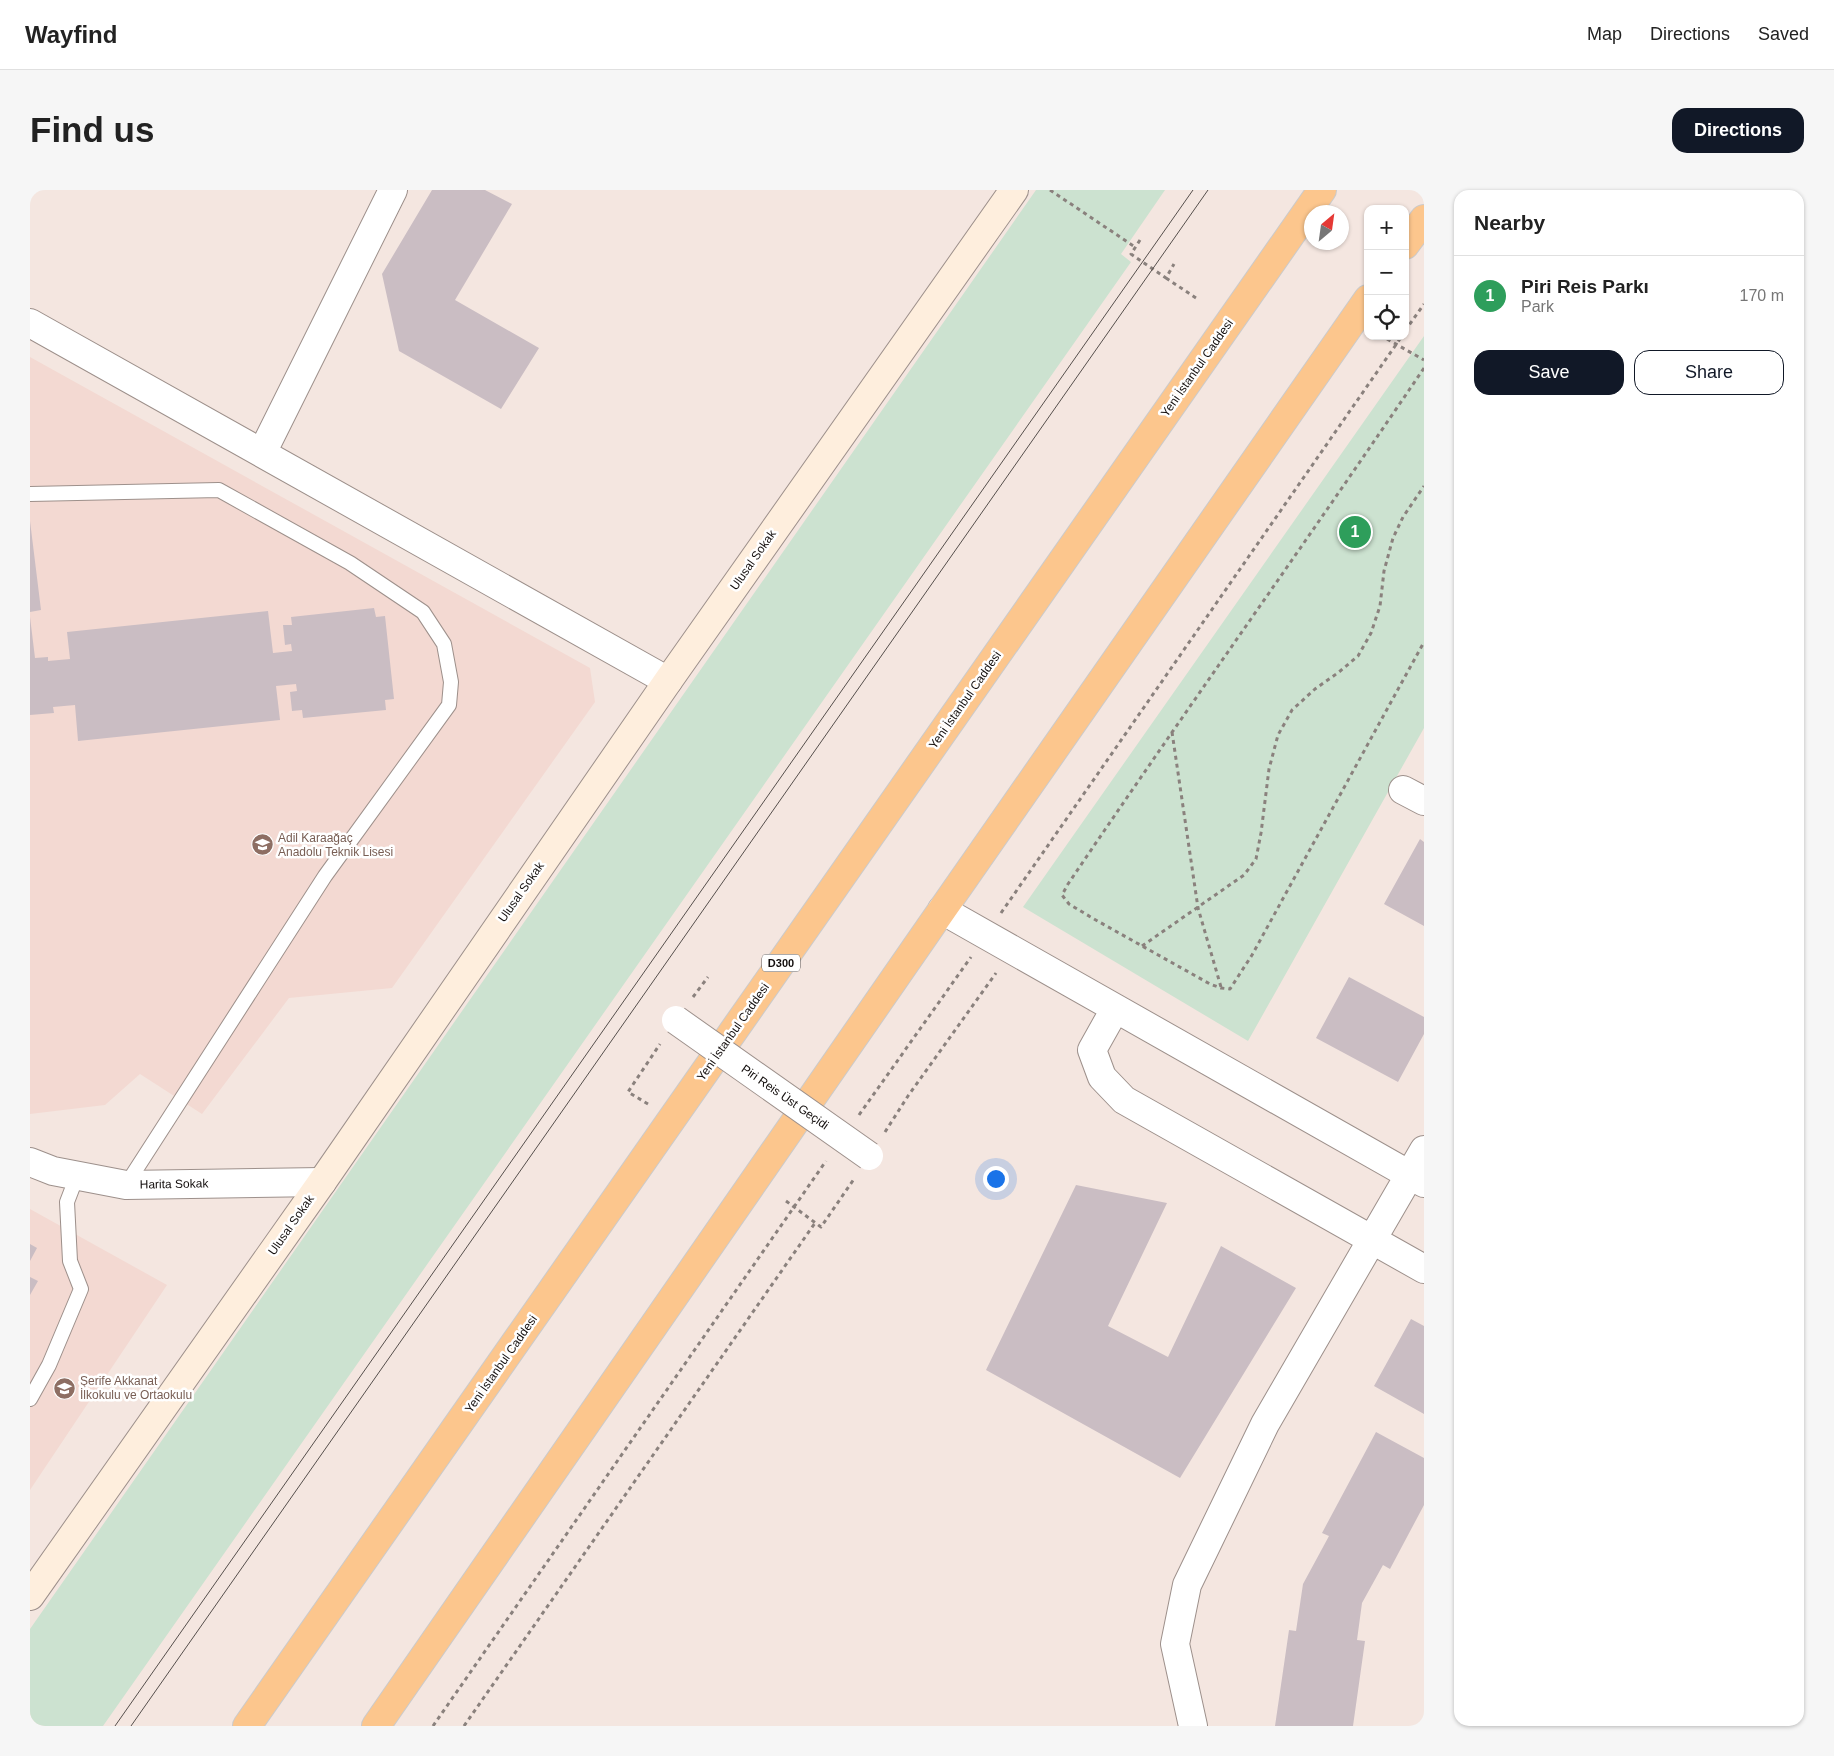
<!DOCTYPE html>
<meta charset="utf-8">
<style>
body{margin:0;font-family:Arial,sans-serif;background:#f6f6f6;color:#222}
.controls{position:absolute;right:15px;top:15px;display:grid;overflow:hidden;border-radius:10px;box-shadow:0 1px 4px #0004}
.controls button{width:45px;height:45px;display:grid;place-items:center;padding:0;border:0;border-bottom:1px solid #e0e0e0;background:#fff;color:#222;font:25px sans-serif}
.compass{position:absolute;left:1274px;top:15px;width:45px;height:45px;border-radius:50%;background:#fff;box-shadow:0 1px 4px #0004;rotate:29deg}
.you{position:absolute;left:965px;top:988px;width:18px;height:18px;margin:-12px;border:4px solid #fff;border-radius:50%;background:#1a73e8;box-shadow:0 0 0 8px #1a73e833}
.badge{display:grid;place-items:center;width:32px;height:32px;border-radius:50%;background:#111827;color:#fff;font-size:16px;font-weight:700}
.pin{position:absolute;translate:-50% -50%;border:2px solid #fff;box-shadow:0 1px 5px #0006}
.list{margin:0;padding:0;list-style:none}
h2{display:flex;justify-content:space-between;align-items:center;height:65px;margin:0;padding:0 20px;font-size:21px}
h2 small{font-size:16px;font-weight:400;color:#767676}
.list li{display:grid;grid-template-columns:32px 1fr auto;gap:15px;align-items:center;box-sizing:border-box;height:80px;padding:0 20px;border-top:1px solid #e0e0e0}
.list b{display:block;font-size:19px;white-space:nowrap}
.list p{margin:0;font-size:16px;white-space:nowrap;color:#767676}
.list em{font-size:16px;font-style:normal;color:#767676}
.actions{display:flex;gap:10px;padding:15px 20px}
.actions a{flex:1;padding:11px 0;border:1px solid #111827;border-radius:15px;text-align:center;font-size:18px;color:#111827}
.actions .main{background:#111827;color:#fff}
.icon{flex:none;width:28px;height:28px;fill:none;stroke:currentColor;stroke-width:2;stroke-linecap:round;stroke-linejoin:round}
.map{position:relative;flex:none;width:1394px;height:1536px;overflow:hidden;border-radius:15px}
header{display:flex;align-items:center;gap:30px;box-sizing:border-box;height:70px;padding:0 25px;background:#fff;border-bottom:1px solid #e0e0e0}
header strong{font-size:24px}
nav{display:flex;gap:28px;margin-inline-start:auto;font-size:18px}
.intro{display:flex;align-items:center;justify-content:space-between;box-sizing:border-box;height:120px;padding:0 30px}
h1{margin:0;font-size:35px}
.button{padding:12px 22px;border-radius:15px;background:#111827;color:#fff;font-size:18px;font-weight:700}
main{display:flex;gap:30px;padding:0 30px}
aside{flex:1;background:#fff;border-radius:15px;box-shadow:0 1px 4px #0004}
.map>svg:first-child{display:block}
</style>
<header>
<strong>Wayfind</strong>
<nav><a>Map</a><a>Directions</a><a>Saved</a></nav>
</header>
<div class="intro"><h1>Find us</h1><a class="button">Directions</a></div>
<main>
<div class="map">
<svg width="1394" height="1536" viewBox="0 0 1394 1536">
<rect width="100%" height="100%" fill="#f4e6e0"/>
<path fill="#f3d9d2" d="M0 167 560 478 565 512 362 798 259 808 172 924 110 884 75 915 0 924Z
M0 1019 137 1095 0 1300Z"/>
<path fill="#cce2d0" d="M1006 0H1135L1091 64 1101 72 73 1536H0V1439Z
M1394 146V538L1218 851 993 717Z"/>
<path fill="#cabdc3" d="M402 0H455L482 14 425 110 509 158 471 219 369 161 352 84Z
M0 331 11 420 0 422Z
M344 418 346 427 355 426 364 509 355 510 356 520 273 528 272 520 262 521 260 502 267 501 266 494 246 496 250 530 48 551 45 515 23 517 24 523 0 525V427L5 468 18 467V471L40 469 37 442 238 421 243 463 262 461 261 454 255 455 253 435H262L261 427Z
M1390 649 1394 652V736L1354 714Z
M1319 787 1394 827V844L1368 892 1286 848Z
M1046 995 1137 1013 1078 1136 1138 1167 1191 1056 1266 1098 1150 1288 956 1180Z
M0 1054 7 1058 0 1071Z
M0 1087 8 1091 0 1105Z
M1381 1129 1394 1136V1224L1344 1196Z
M1346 1242 1394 1268V1315L1360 1379 1353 1375 1332 1413 1327 1450 1335 1451 1323 1536H1245L1259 1440 1266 1441 1273 1394 1299 1346 1292 1343Z"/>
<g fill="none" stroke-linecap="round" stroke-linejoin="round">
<defs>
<path id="lane" d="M0 304 189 300 320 373 393 422 414 454 421 492 419 515 295 686 96 995
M0 1209 19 1175 51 1099 40 1071 37 1012 47 986"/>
<path id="street" d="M0 133 638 491
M232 263 363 0
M1373 600 1394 611
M912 720 1394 993
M1085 819 1062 860 1072 887 1094 910 1394 1079
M0 972 23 981 96 995 292 992
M1163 1536 1145 1454 1157 1395 1235 1234 1394 960"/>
<path id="secondary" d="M0 1406 292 992 638 491 984 0"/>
<path id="highway" d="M1375 55 1394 29
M217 1536 1292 0
M346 1536 912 720 1338 109"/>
</defs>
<use href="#lane" stroke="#9d908b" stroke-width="16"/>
<use href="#street" stroke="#9d908b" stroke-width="30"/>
<use href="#secondary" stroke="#9d908b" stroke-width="30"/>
<use href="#highway" stroke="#cbcaca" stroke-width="30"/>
<path stroke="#8a817d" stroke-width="3" stroke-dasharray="4 4" stroke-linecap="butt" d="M1020 0 1105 57
M1110 50 1101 64 1136 88 1144 74
M1136 88 1169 110
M1375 141 1394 114
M1357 149 1394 170
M1394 178C1277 351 1155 521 1038 694L1032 705 1039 714 1064 729 1180 794 1191 798 1200 799 1222 765 1394 452
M1142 542 1168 718 1191 797
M971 723 1372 146
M1112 756 1214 685 1226 669 1231 643 1239 579 1248 545 1262 520 1285 499 1309 482 1328 466 1341 443 1350 416 1354 381 1363 348 1373 327 1394 296
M663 807 678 787
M618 914 598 902 630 854
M829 925 941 767
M855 942 878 906 966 783
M756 1011 791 1037 824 989
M403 1536 796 971
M434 1536 785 1033"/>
<use href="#lane" stroke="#fff" stroke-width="14"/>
<use href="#street" stroke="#fff" stroke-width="28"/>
<use href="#secondary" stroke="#feeedd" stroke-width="28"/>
<use href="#highway" stroke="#fcc68d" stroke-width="28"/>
<path stroke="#564f4c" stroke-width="1" d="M85 1536 1163 0
M101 1536 1178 0"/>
<defs>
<path id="street-bridge" d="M646 830 839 966"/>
</defs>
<use href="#street-bridge" stroke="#9d908b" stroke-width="30" stroke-linecap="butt"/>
<use href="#street-bridge" stroke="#fff" stroke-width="28"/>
</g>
<defs>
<symbol id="school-disc" viewBox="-11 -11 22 22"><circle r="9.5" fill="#8d6e63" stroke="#fff"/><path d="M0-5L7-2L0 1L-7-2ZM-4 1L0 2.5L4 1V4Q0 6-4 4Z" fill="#fff"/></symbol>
</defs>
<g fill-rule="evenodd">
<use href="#school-disc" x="220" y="642" width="25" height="25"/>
<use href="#school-disc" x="22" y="1186" width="25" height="25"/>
</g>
<g text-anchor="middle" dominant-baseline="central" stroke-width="5" stroke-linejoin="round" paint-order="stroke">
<rect fill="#fff" stroke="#5a5656" stroke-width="1" x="732" y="764.5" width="38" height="17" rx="4"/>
<g font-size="11" font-weight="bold" fill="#130e0d">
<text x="751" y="773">D300</text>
</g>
<g font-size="12" fill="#130e0d" stroke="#fff">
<text transform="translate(1167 178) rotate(-55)">Yeni İstanbul Caddesi</text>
<text transform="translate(723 370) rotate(-55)">Ulusal Sokak</text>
<text transform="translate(935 510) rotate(-55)">Yeni İstanbul Caddesi</text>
<text transform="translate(491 702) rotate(-55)">Ulusal Sokak</text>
<text transform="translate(703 842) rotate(-55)">Yeni İstanbul Caddesi</text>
<text transform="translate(755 907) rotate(35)">Piri Reis Üst Geçidi</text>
<text transform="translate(144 994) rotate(-1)">Harita Sokak</text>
<text transform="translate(261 1035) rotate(-55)">Ulusal Sokak</text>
<text transform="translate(471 1174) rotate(-55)">Yeni İstanbul Caddesi</text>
</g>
<g font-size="12" fill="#785e54" stroke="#fff" text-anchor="start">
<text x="248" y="648">Adil Karaağaç<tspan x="248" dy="14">Anadolu Teknik Lisesi</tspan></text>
<text x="50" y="1191">Şerife Akkanat<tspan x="50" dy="14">İlkokulu ve Ortaokulu</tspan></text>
</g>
</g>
</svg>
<div class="controls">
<button>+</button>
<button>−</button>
<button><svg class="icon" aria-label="locate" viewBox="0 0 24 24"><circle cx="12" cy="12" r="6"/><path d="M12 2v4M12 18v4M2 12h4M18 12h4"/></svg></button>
</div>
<svg class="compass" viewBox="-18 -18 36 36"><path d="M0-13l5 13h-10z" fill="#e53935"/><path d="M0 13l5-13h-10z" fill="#767676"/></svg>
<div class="you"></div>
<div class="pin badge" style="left:1325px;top:342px;background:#2e9e5b">1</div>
</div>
<aside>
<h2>Nearby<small></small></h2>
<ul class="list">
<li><span class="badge" style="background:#2e9e5b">1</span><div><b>Piri Reis Parkı</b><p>Park</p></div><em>170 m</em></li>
</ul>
<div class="actions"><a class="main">Save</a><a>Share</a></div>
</aside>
</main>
